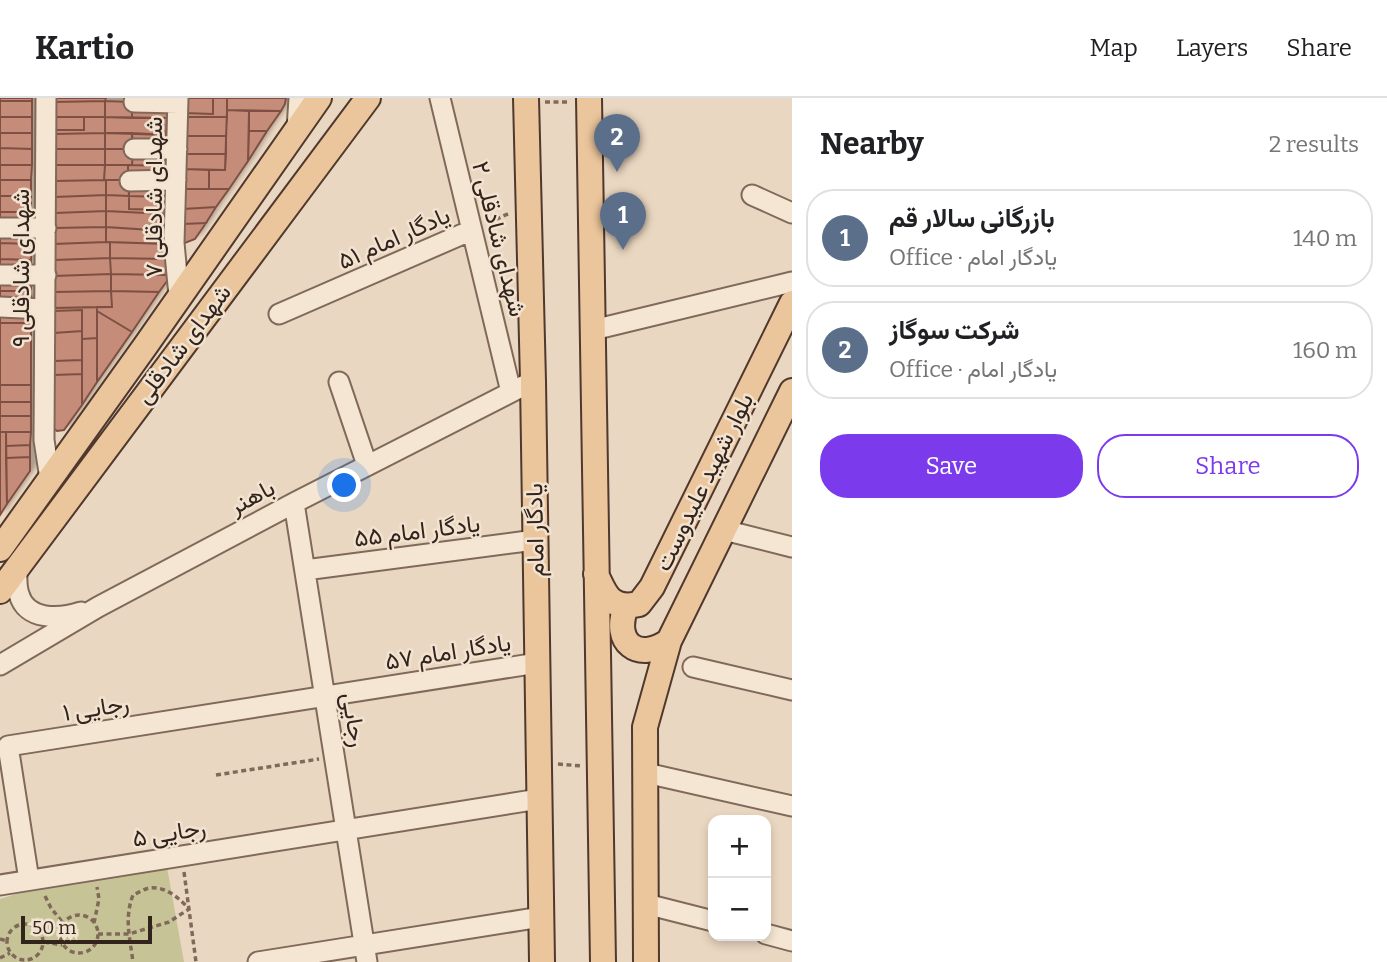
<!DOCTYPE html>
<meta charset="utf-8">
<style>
body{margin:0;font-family:Bitter,Vazirmatn,serif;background:#f2f2f2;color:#202124}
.controls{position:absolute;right:21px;bottom:21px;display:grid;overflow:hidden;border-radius:14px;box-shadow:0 4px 10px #0003}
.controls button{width:63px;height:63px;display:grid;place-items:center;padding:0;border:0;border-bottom:2px solid #e0e0e0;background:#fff;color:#202124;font:35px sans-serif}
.scale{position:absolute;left:21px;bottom:18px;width:131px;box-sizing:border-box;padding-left:7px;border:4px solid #32241d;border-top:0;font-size:19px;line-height:24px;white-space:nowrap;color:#32241d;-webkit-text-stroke:5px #f2e2d0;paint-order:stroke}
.you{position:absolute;left:345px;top:388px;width:24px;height:24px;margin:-18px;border:5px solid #fff;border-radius:50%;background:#1a73e8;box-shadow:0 0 0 10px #1a73e833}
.badge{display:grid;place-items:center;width:46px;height:46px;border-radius:50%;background:#7c3aed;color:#fff;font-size:23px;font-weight:700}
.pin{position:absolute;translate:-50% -58px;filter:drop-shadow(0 2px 4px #0008)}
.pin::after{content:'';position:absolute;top:37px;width:24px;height:21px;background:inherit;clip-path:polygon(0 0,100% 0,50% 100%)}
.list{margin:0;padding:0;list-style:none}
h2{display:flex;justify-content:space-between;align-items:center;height:91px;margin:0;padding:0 28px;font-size:30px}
h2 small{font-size:23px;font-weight:400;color:#757577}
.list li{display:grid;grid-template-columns:46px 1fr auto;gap:21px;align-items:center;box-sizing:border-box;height:98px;margin:0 14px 14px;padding:0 14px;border:2px solid #e0e0e0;border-radius:28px}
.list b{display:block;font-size:26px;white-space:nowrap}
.list p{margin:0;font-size:23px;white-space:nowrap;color:#757577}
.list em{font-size:23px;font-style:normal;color:#757577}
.actions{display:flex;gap:14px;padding:21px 28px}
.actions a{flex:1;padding:16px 0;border:2px solid #7c3aed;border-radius:28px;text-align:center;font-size:24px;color:#7c3aed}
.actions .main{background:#7c3aed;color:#fff}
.map{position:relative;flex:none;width:792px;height:864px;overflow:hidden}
header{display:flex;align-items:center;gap:42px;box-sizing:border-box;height:98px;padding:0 35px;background:#fff;border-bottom:2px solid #e0e0e0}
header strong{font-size:33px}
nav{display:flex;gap:38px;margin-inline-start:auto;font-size:24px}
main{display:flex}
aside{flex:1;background:#fff}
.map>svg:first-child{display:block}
</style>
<header>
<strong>Kartio</strong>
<nav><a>Map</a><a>Layers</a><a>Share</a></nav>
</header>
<main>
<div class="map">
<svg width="792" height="864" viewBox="0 0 792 864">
<defs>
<filter id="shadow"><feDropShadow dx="6" dy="-6" stdDeviation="2" flood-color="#0004"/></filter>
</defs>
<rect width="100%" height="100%" fill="#ead7c1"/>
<path fill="#c6c496" d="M167 769 184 864H0V801L29 792Z"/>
<path fill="#c58d79" stroke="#7e5042" stroke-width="2" filter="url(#shadow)" d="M0 0H32V3H0Z
M55 0H106L105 3 55 4Z
M186 0H213V16L185 15Z
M213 0H227V19H185V15L213 16Z
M227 0H286L285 6 281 13 227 12Z
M0 3H32V19H0Z
M105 3 132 4V20L105 19Z
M105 3V19H55V4Z
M132 6 167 7V20H132Z
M227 12 249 13 248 63 229 91H209V72H225Z
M249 13H281L267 33H249Z
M0 19H32V35H0Z
M55 19H84V32H55Z
M84 19H105V35L55 36V32H84Z
M105 19 167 20 166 37 105 35Z
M185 19H227L226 38H185Z
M249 33H267L248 63Z
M0 35H32V51L0 50Z
M105 35H132L133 51H105Z
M105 35V51H55V36Z
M132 35 166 37V47L132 49Z
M185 38H226V56H184Z
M0 50 32 51V67H0Z
M55 51H105V67H55Z
M105 51H133L132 67H105Z
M133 54H166L165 68 132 67Z
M184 56H226L225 72 184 71Z
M0 67H32L31 82H0Z
M55 67H105L104 82 55 83Z
M105 67H128V82H104Z
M128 67 165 68V79L128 80Z
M184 71 209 72V91H184Z
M0 82H31V98H0Z
M106 82H128L129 98 106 97Z
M106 82V97L55 99V83Z
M129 86H165V99L129 98Z
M184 91H229L216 109 183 111Z
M106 97 129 98V111L165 112V116L106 113Z
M106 97V113L55 115V99Z
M0 98H31V114H0Z
M129 98 165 99V112L129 111Z
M216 109 206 125 183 126V111Z
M106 113 165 116 166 133 106 129Z
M106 113V129L54 130 55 115Z
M0 114H31V126H0Z
M206 125 195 141 185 145 182 143 183 126Z
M106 129 166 133V146L106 144Z
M106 129V144L54 146V130Z
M0 132H31L32 146 0 145Z
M106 144H110V160L54 162V146Z
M110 144 166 146V161L110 160Z
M0 145 32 146 31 162 0 161Z
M110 160 166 161 167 177 111 176Z
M110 160 111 176 54 178V162Z
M0 161 31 162V174H0Z
M111 176 167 177V183L159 194 111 193Z
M111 176V193L54 194V178Z
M0 180H31V193H0Z
M0 193H31L32 207H0Z
M111 193 159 194 132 234 97 213V209H112Z
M111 193 112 209 54 210V194Z
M97 209V240L82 241V212L54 213V210Z
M0 212 31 214V225H0Z
M82 212V233L54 235V213Z
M97 213 132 234 97 284Z
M0 225H31V287H0Z
M82 233V262L54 263V235Z
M97 240V284L82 307V241Z
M82 262V276L54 277V263Z
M82 276V307L64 332 57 333 53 330 54 277Z
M0 287H31V304H0Z
M0 304H31V318H0Z
M0 318H31V334H0Z
M0 334H6L7 406 0 417Z
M6 334H31L30 347 6 348Z
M30 347V359L6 360V348Z
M30 359V373L7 406 6 360Z"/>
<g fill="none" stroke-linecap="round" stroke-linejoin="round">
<defs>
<path id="minor" d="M46 0 44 342 50 381
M178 0 174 145 179 198
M440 0 511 294
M134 4 178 5
M297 31 299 0
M134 51H177
M130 83 176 82
M752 97 792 115
M0 130H46
M0 177H46
M0 209 45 211
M279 216 472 132
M593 232 792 184
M339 284 367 367
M294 405 367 864
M724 432 792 449
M17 469C17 477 16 488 19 496 26 523 60 521 81 514
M305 472 535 442
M0 567 98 509 294 405 533 283
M693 569 792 592
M646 675 792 708
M29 782 8 648 537 565
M0 787 539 701
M646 806 713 823
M766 836 792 843
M258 864 541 819"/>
<path id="major" d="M526 0 533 283 542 864
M589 0 603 864
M0 451 146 247 319 0
M596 476C606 499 612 512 639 506L652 489 792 205
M0 493 368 0
M626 509C612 544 638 565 669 543
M646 864 645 629 669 543 792 293"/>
</defs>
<use href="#minor" stroke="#81695a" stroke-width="23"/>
<use href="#major" stroke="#4f382e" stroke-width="28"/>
<path stroke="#81695a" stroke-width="3.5" stroke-dasharray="5 3.5" stroke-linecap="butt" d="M545 4H569
M488 125 510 115
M558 666 582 668
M216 677 319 661
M184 774 196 864
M45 798 51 810 63 825
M60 836a19 19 0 1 1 38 0a19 19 0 1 1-38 0Z
M94 825 99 801 97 789
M7 844a18 18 0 1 1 36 0a18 18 0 1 1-36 0Z
M98 836H129L169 824 189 811C179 800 166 788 149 790 144 791 138 795 133 797 124 820 130 840 133 864
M0 841 7 843
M44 844 62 847
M0 860 10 855"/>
<use href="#minor" stroke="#f5e6d3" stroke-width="19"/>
<use href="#major" stroke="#ebc59b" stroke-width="24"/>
</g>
<g text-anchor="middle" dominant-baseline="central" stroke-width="5" stroke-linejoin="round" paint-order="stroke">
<g font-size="24" fill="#32241d" stroke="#f2e2d0">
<text transform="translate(154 99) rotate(-90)">شهدای شادقلی ۷</text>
<text transform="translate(394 140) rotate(-24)">یادگار امام ۵۱</text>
<text transform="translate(499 141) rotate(76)">شهدای شادقلی ۲</text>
<text transform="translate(21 170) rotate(-90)">شهدای شادقلی ۹</text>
<text transform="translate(183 246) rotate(-53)">شهدای شادقلی</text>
<text transform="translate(704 384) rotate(-64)">بلوار شهید علیدوست</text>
<text transform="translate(252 399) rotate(-28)">باهنر</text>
<text transform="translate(535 432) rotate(-91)">یادگار امام</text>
<text transform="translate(417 433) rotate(-7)">یادگار امام ۵۵</text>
<text transform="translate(448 554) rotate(-9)">یادگار امام ۵۷</text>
<text transform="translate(96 610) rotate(-9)">رجایی ۱</text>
<text transform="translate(354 622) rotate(81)">رجایی</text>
<text transform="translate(169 735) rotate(-9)">رجایی ۵</text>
</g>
</g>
</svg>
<div class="controls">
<button>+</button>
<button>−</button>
</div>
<div class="scale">50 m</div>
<div class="you"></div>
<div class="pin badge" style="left:623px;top:152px;background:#5c6f8a">1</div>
<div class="pin badge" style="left:617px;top:74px;background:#5c6f8a">2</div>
</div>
<aside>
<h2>Nearby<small>2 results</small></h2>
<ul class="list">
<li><span class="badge" style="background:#5c6f8a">1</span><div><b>بازرگانی سالار قم</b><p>Office · یادگار امام</p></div><em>140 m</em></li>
<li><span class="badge" style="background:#5c6f8a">2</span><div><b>شرکت سوگاز</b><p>Office · یادگار امام</p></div><em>160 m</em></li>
</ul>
<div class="actions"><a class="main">Save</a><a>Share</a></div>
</aside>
</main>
